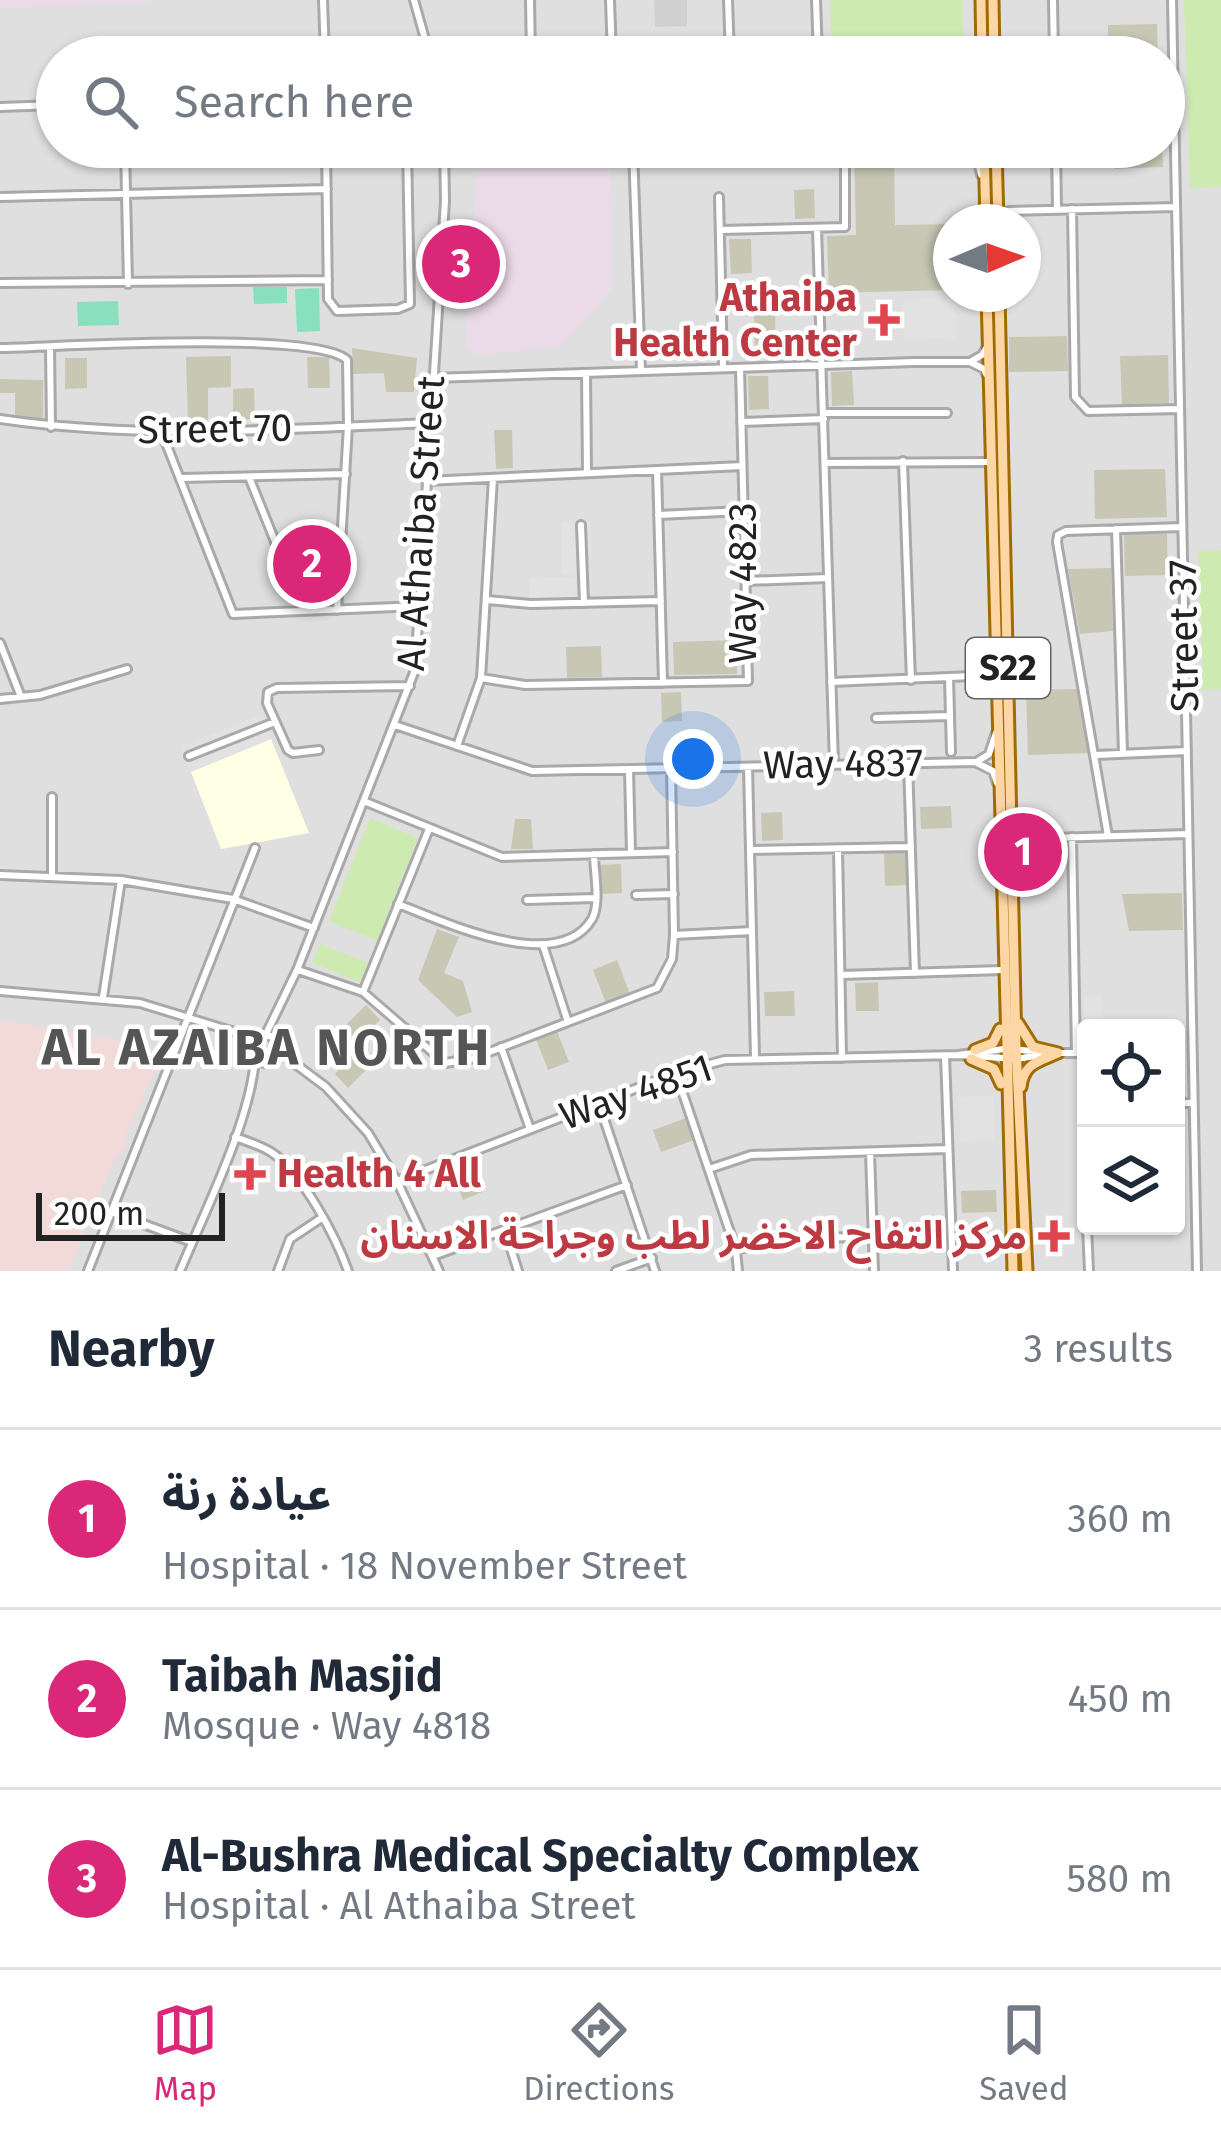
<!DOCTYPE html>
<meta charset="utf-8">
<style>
body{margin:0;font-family:"Fira Sans","Noto Sans Arabic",sans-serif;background:#f6f6f7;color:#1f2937}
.controls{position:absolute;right:36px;bottom:36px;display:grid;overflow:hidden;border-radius:12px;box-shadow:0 3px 9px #0004}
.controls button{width:108px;height:108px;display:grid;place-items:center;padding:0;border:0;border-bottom:3px solid #e0e1e3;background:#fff;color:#1f2937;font:60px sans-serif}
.compass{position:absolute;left:933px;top:204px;width:108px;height:108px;border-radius:50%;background:#fff;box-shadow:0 3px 9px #0004;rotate:88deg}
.scale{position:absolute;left:36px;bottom:30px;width:189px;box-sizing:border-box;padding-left:12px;border:6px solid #222;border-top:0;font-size:33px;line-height:42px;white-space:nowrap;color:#222;-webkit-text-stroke:9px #fff;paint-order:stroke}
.you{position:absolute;left:693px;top:759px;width:42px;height:42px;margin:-30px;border:9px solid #fff;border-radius:50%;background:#1a73e8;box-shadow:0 0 0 18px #1a73e833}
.badge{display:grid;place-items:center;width:78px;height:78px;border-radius:50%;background:#db2777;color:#fff;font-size:39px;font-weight:700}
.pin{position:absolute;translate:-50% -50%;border:6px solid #fff;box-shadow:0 3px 12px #0006}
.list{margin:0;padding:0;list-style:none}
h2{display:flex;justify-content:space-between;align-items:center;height:156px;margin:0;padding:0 48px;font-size:51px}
h2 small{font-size:39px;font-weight:400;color:#747a83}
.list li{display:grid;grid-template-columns:78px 1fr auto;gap:36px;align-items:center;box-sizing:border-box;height:180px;padding:0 48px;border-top:3px solid #e0e1e3}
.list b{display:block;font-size:45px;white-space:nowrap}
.list p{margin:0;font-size:39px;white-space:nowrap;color:#747a83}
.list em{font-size:39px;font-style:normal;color:#747a83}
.icon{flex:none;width:66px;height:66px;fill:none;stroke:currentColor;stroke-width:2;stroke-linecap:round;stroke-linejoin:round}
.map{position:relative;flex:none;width:1221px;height:1271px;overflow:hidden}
.search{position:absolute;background:#fff;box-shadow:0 3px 9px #0004;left:36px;right:36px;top:36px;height:132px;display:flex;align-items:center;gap:30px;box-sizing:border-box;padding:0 42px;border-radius:66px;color:#747a83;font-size:45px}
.sheet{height:696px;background:#fff}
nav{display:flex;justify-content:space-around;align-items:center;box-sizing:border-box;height:168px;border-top:3px solid #e0e1e3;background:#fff;font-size:33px;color:#747a83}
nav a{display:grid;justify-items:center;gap:6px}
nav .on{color:#db2777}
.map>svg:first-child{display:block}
</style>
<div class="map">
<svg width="1221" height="1271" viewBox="0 0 1221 1271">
<rect width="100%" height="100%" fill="#f2efe9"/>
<path fill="#e0dfdf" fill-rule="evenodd" d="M0 0H1221V1271H0ZM57 57H1164V147H57ZM951 222H1023V294H951ZM1086 1028H1176V1226H1086Z"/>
<path fill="#f2dad9" d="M0 1020 115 1039 161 1057 125 1137 129 1141 113 1162 69 1271H0Z"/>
<path fill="#ebdbe8" d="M0 0H149L150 3 0 8Z
M880 41 912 42V57H832L879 55Z
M610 153 613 287 561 347 475 355 465 345 478 156Z"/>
<path fill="#ffffe5" d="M271 739 309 833 221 849 191 772Z"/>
<path fill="#d0d0d0" d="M654 0H687V26L655 27Z"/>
<path fill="#c7c7b4" d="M1157 24 1158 57H1066V53L1108 52V25Z
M1113 147H1162L1163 167 1114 169Z
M894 154 895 225 951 224V290L829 293 827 236 856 235 854 155Z
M814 189 815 218 795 219 794 190Z
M729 239H751L752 273 731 274Z
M775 314 776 347 755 348 754 315Z
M1067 336 1068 371 1009 372V337Z
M352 348 417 358 414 392H386L384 373 353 374Z
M1168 355 1169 403 1122 405 1120 356Z
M231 356V387L208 388V420L188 421 186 357Z
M307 357H329L330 388H308Z
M65 358H87V388L65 389Z
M852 371 854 405 832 406 831 372Z
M748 376H768L769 409 749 410Z
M0 379 43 380V423L15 419V393H0Z
M254 388 255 419 233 420V389Z
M494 430H512L513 468 496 469Z
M1165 469 1167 517 1095 519 1094 470Z
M1124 534H1167L1168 575 1125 576Z
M1111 568 1113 631 1080 634 1068 569Z
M736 640 737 674 674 675 673 642Z
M601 646 602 677 567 678 566 647Z
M1079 689 1090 753 1028 755 1026 690Z
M681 692 682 721 662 722 661 693Z
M951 806 952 828 921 829 920 807Z
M782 812 783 840 762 841 761 813Z
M515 819H531L533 849H511Z
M884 853H907L908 885 885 886Z
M621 864 622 893 601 894 600 865Z
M1182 893 1183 930 1129 931 1122 894Z
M437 929 459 937 444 973 463 981 472 1012 457 1017 418 980Z
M617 960 630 994 606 1003 593 970Z
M878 982 879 1011H856L855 983Z
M794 991 795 1016H765L764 992Z
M366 1005 380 1020 357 1042 343 1028Z
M557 1031 569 1062 548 1070 536 1039Z
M360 1048 374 1062 348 1088 335 1074Z
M686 1118 694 1140 661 1152 653 1130Z
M470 1161 482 1192 463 1200 451 1169Z
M996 1190 997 1212 962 1213 961 1191Z"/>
<path fill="#cdebb0" d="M830 0H962L964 57H912V42L881 41 880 55H832Z
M1184 0H1221V187L1190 188Z
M1221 550V689L1203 690 1198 551Z
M370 818 418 838 377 941 329 921Z
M320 944 368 963 360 982 312 963Z"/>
<path fill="#88e0be" d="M287 287V303L254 304 253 287Z
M319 288 320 331 297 332 295 289Z
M118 301 119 325 78 326 77 302Z"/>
<path fill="#e2e2e2" d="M955 298 956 338 904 339 903 300Z
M590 521 591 555 586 556 587 573 561 574V522Z
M576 577V597L529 598V578Z
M262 715 271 739 190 771 181 747Z
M1102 995 1103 1028H1091L1085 1024 1084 996Z
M993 1096 994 1140 960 1141 959 1097Z"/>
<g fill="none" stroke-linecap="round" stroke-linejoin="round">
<defs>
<path id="minor" d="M323 0 325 57
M414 0 430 57
M530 0 531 57
M610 0 612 57
M728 0 730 57
M816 0 818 57
M1053 0 1054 57
M1172 0 1197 1271
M213 54 325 49
M0 107 57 105
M125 147 128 284
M326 147 328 299 337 311 398 309 410 304 407 147
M968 147 977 156 981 175
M1056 147 1057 209
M633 150 641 371
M444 153 797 147
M0 197 327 189
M719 197 723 367
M1072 209 1075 397 1088 411 1180 409
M998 219 1009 211 1176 207
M817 228 834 764
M720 230 845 227V147
M0 283 328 280
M50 347 51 427
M0 348C57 347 315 330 347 360L348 426 337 610
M970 362 982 355 988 345
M586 373 587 473
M432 378 914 362H970L984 369 986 374
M824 413H947
M0 419C142 440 287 429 430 423
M741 422 824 419
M162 433 233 614 419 606
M903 461 911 680
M825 463 991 462
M657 470 663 683
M249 477 303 611
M181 478 346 474
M426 481 742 466
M658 515 743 511
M581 525 584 603
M1116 529 1123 753
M276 541 341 539
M745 581 828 578
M487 600 531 604 661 601
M0 643 21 697
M481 678 525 685 748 681 740 368
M949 678 951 752
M831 682 996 675
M0 699 40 695 127 669
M876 718 950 716
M395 725 532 771 975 762 993 771 997 783
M457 746 481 678 493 478
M319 750 293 753 288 750 267 703 268 692 277 688 410 686
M1096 755 1187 751
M189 756 275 722
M978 761 989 754 996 733
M908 763 915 973
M748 767 755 1057
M629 769 631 853
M52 797V877
M366 802 502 857 673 852
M1108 836 1057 542 1058 535 1066 531 1182 527
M1072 837 1076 1053
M1012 839 1188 834
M838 849 842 1058
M750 850 911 847
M0 875 121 880 233 899 314 928
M636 895 674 894
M527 900 595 898
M398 904C442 921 558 976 592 919 601 903 594 872 594 854
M674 935 752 931
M543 945 567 1019
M298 970 363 992 445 1063 471 1059 657 988 672 959 674 935 671 768
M841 975 1002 970
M0 991 140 1003 254 1038
M363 992 429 829
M103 997 121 880
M266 1034 297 970 415 670 445 201 444 147
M501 1047 530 1129
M279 1049 275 1058 264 1063 255 1059 250 1049 258 1036H271L290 1060 326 1087 368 1133 397 1181 439 1271
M1060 1053H1086
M958 1055 1017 1059 1046 1054
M945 1056 953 1271
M676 1073 736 1250 738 1271
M1176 1103H1193
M599 1104 655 1271
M1086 1112 1083 1119 1086 1193
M235 1137C246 1141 260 1145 271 1152 302 1172 336 1237 348 1271
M870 1152 874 1271
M709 1169 751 1155 948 1149
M397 1181 676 1073 725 1060 958 1055 1004 1049 1035 1051
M111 1212 192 1242
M1087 1226 1089 1271
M505 1230 518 1271
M736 1250 778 1240 873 1236
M433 1256 627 1185
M88 1271 255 848
M180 1271C205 1211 250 1122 255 1059
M278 1271 290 1239 323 1217
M616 1271 652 1258"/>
<path id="major" d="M981 0 982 57
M993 0 994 57
M984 147 986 222
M996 147 998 222
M987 294 1013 1271
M999 294 1016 1048 1027 1271
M1018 1023 1033 1047 1058 1053
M975 1050 993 1043 1000 1029
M971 1059 994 1069 1001 1084
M1021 1087C1024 1063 1038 1062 1058 1053"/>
</defs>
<use href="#minor" stroke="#a9a9a9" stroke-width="12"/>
<use href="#major" stroke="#a06b00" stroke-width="15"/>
<use href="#minor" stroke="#fff" stroke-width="6"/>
<use href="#major" stroke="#fcd6a4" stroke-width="9"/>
</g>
<g fill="#e0444e" stroke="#fff" stroke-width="4.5">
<path d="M878 302h12v12h12v12h-12v12h-12v-12h-12v-12h12z"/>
<path d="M244 1156h12v12h12v12h-12v12h-12v-12h-12v-12h12z"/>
<path d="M1048 1218h12v12h12v12h-12v12h-12v-12h-12v-12h12z"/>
</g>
<g text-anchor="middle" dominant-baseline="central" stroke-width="9" stroke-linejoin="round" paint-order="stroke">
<rect fill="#fff" stroke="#646464" stroke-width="3" x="966" y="638" width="84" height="60" rx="9"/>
<g font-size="36" font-weight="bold" fill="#222">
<text x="1008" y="668">S22</text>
</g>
<g font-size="39" font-weight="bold" fill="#be3a42" stroke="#fff" text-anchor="end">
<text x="857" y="298">Athaiba<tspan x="857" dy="45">Health Center</tspan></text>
<text x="277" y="1174" text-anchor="start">Health 4 All</text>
<text x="1027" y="1236">مركز التفاح الاخضر لطب وجراحة الاسنان</text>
</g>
<g font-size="39" fill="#222" stroke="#fff">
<text transform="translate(215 429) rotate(-1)">Street 70</text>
<text transform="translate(421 523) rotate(-86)">Al Athaiba Street</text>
<text transform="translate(743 583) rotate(-90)">Way 4823</text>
<text transform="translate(1184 636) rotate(-91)">Street 37</text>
<text transform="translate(843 764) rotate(-1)">Way 4837</text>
<text transform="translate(636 1092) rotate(-19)">Way 4851</text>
</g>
<g font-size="51" font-weight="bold" letter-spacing="3" fill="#555" stroke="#fff">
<text x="267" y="1048">AL AZAIBA NORTH</text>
</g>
</g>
</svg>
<div class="controls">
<button><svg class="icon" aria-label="locate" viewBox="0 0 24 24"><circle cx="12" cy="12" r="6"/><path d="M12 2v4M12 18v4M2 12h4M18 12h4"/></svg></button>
<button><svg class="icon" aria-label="layers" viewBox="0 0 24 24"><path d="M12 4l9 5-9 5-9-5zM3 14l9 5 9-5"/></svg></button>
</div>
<svg class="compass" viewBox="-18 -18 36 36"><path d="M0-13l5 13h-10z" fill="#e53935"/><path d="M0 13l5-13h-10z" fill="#747a83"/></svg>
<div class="scale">200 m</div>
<div class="you"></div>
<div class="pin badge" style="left:1023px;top:852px">1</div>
<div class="pin badge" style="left:312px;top:564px">2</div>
<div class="pin badge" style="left:461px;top:264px">3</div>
<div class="search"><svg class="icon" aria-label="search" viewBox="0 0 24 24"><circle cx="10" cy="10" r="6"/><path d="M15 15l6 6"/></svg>Search here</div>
</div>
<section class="sheet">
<h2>Nearby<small>3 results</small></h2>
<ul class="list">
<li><span class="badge">1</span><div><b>عيادة رنة</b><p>Hospital · 18 November Street</p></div><em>360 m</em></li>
<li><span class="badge">2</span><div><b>Taibah Masjid</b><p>Mosque · Way 4818</p></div><em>450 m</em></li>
<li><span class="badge">3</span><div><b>Al-Bushra Medical Specialty Complex</b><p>Hospital · Al Athaiba Street</p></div><em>580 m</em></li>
</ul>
</section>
<nav>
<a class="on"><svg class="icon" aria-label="map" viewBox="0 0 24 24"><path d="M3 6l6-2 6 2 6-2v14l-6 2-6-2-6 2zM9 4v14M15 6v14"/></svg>Map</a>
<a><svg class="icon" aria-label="directions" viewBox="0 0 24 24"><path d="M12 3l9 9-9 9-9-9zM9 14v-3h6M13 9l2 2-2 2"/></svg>Directions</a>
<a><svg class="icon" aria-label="saved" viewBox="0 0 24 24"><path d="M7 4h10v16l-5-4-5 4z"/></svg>Saved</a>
</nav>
